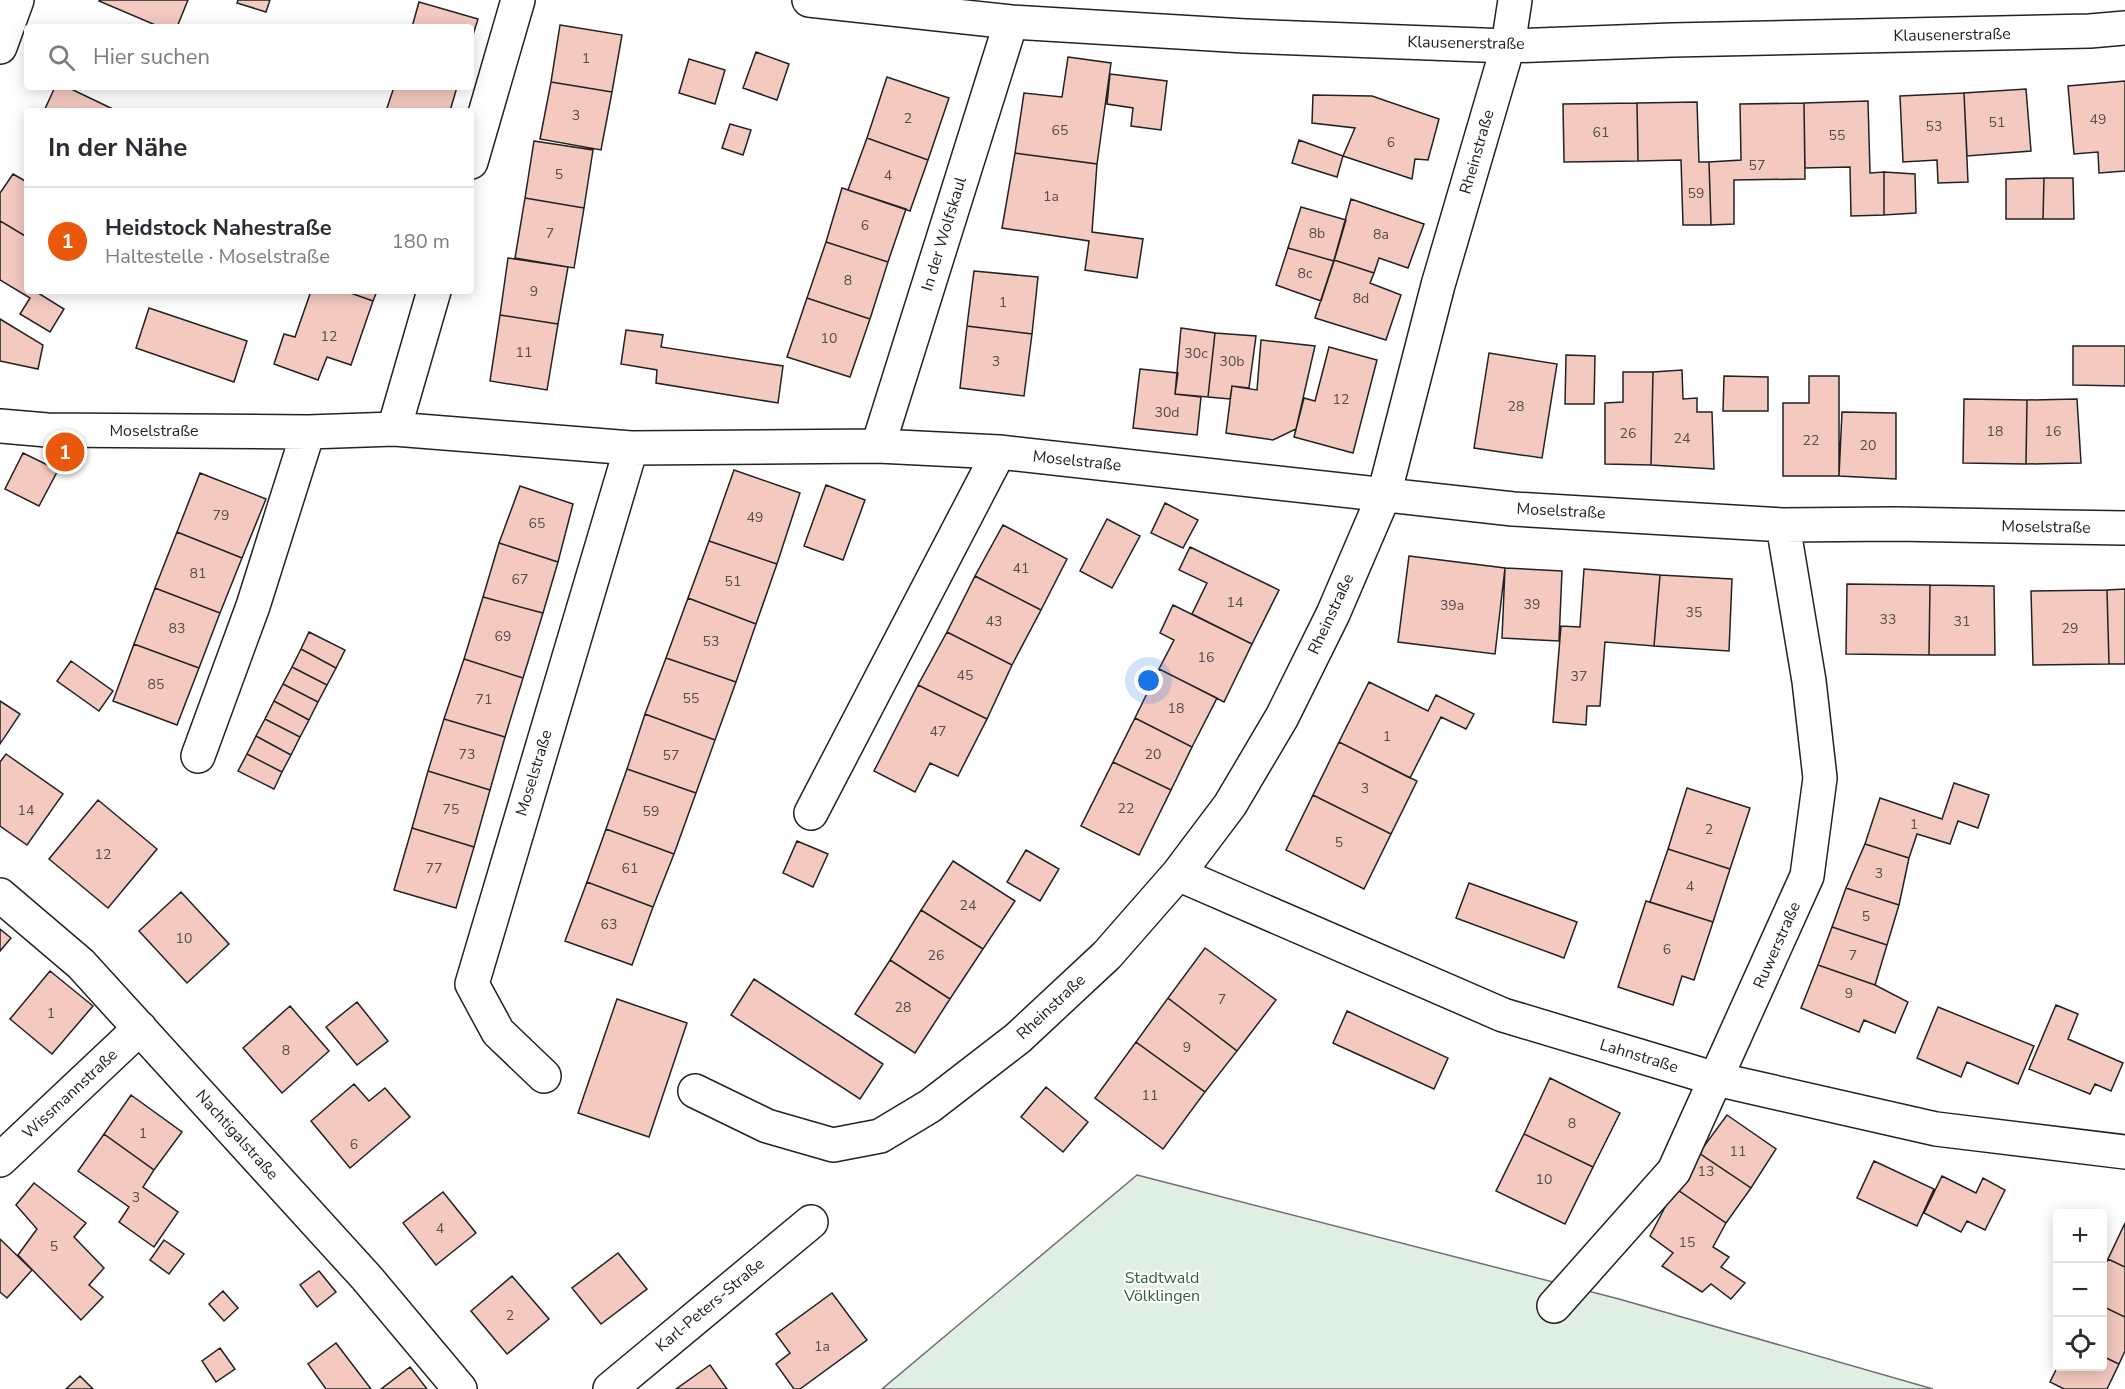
<!DOCTYPE html>
<html lang="de">
<meta charset="utf-8">
<style>
body{margin:0;font-family:"Nunito Sans",sans-serif;background:#f7f7f7;color:#2b2b33}
.controls{position:absolute;right:18px;bottom:18px;display:grid;overflow:hidden;border-radius:6px;box-shadow:0 3px 15px #0003}
.controls button{width:54px;height:54px;display:grid;place-items:center;padding:0;border:0;border-bottom:2px solid #e1e1e2;background:#fff;color:#2b2b33;font:30px sans-serif}
.you{position:absolute;left:1149px;top:681px;width:21px;height:21px;margin:-15px;border:4px solid #fff;border-radius:50%;background:#1a73e8;box-shadow:0 0 0 9px #1a73e833}
.badge{display:grid;place-items:center;width:39px;height:39px;border-radius:50%;background:#ea580c;color:#fff;font-size:20px;font-weight:700}
.pin{position:absolute;translate:-50% -50%;border:3px solid #fff;box-shadow:0 2px 6px #0006}
.list{margin:0;padding:0;list-style:none}
h2{display:flex;justify-content:space-between;align-items:center;height:78px;margin:0;padding:0 24px;font-size:26px}
h2 small{font-size:20px;font-weight:400;color:#7c7c81}
.list li{display:grid;grid-template-columns:39px 1fr auto;gap:18px;align-items:center;box-sizing:border-box;height:108px;padding:0 24px;border-top:2px solid #e1e1e2}
.list b{display:block;font-size:22px;white-space:nowrap}
.list p{margin:0;font-size:20px;white-space:nowrap;color:#7c7c81}
.list em{font-size:20px;font-style:normal;color:#7c7c81}
.icon{flex:none;width:33px;height:33px;fill:none;stroke:currentColor;stroke-width:2;stroke-linecap:round;stroke-linejoin:round}
.map{position:relative;flex:none;width:2125px;height:1389px;overflow:hidden}
.search{position:absolute;background:#fff;box-shadow:0 3px 15px #0003;left:24px;top:24px;width:450px;height:66px;display:flex;align-items:center;gap:15px;box-sizing:border-box;padding:0 21px;border-radius:6px;color:#7c7c81;font-size:22px}
.panel{position:absolute;background:#fff;box-shadow:0 3px 15px #0003;left:24px;top:108px;width:450px;height:186px;border-radius:6px}
.map>svg:first-child{display:block}
</style>
<div class="map">
<svg width="2125" height="1389" viewBox="0 0 2125 1389">
<rect width="100%" height="100%" fill="#fff"/>
<path fill="#e0efe3" stroke="#6f6f6f" stroke-width="1.5" d="M1137 1175 1619 1299 1933 1389H882Z"/>
<path fill="#f3c9c0" stroke="#222" stroke-width="1.5" d="M100 0H188L177 27H160L99 1Z
M238 0H270L266 12 237 3Z
M419 2 478 19 471 41V27H412Z
M560 25 622 35 612 92 551 82Z
M756 52 789 64 777 100 743 88Z
M1068 57 1111 63 1097 164 1015 153 1024 93 1062 97Z
M689 59 725 70 715 104 679 93Z
M1110 74 1167 81 1161 130 1131 126 1133 108 1107 104Z
M887 77 949 98 928 160 867 138Z
M2125 81V171L2099 173 2098 152 2074 154 2068 86Z
M551 82 612 92 601 150 540 139Z
M55 87H67L117 111H44Z
M394 87H457L450 111H386Z
M2026 89 2031 151 1967 156 1964 93Z
M1964 93 1968 182 1938 183 1937 160 1903 162 1900 96Z
M1313 95 1372 96 1439 119 1428 160 1415 159 1412 179 1343 156 1355 128 1312 123Z
M1868 101 1870 173 1884 172V215L1851 216 1850 167 1805 168 1804 103Z
M1697 102 1699 162H1709L1711 225H1683L1681 160 1638 161 1637 103Z
M1637 103 1638 161 1564 162 1563 104Z
M1804 103 1805 179 1734 180V224L1711 225 1709 162 1741 160 1740 104Z
M730 124 751 130 743 155 722 148Z
M867 138 928 160 910 211 848 190Z
M1299 140 1343 156 1337 177 1292 163Z
M534 141 593 150 584 208 525 198Z
M1015 153 1097 164 1092 232 1143 239 1137 278 1085 270 1089 241 1002 228Z
M1884 172 1915 174 1916 213 1884 215Z
M13 174 27 182V237L0 221V193Z
M2044 178H2073L2074 219H2043Z
M2044 178 2043 219H2006V179Z
M842 188 906 209 888 262 826 242Z
M525 198 584 208 574 268 515 258Z
M1351 199 1424 224 1408 268 1379 258 1374 273 1334 260Z
M1301 207 1346 220 1334 261 1288 248Z
M0 221 27 237V291H35L64 309 50 332 20 314 30 298 0 280Z
M826 242 888 262 870 319 807 298Z
M1288 248 1334 261 1321 301 1276 285Z
M508 258 568 267 558 324 500 315Z
M1334 260 1374 273 1370 283 1401 295 1386 340 1315 318Z
M974 271 1038 277 1032 334 967 326Z
M311 291H345L373 301 351 365 327 357 318 380 274 364 284 334 295 337Z
M345 291H377L373 301Z
M807 298 870 319 850 377 787 357Z
M149 308 247 341 234 382 136 348Z
M500 315 558 324 547 390 490 381Z
M0 319 43 345 38 369 0 361Z
M967 326 1032 334 1024 396 960 388Z
M1181 328 1215 333 1208 397 1175 394Z
M626 330 663 335 661 347 783 366 778 403 656 383 657 370 621 364Z
M1215 333 1256 336 1249 388 1232 386 1230 399 1208 397Z
M1261 340 1315 346 1296 429 1273 440 1226 433 1232 386 1257 390Z
M2073 346H2125V386L2073 385Z
M1329 347 1377 360 1353 453 1294 437 1304 398 1315 401Z
M1489 353 1557 364 1542 458 1474 448Z
M1566 355 1595 356 1594 404H1565Z
M1140 369 1178 373 1175 394 1201 397 1197 435 1133 428Z
M1682 370 1683 399 1697 398V412H1712L1714 469 1651 465 1653 372Z
M1623 372H1653L1651 465 1605 464V403L1623 402Z
M1724 376 1768 377V411H1723Z
M1809 376H1839V476H1783V403H1809Z
M1964 399 2027 400 2026 464 1963 463Z
M2077 399 2081 463 2026 464 2027 400Z
M1842 412 1896 413V479L1839 476Z
M23 453 58 470 39 506 5 489Z
M734 470 800 493 777 564 709 541Z
M200 473 266 499 242 558 177 532Z
M826 485 865 500 843 560 804 546Z
M520 486 573 504 558 562 499 543Z
M1165 503 1198 520 1183 548 1151 533Z
M1107 519 1140 536 1112 588 1080 571Z
M1003 525 1067 559 1041 610 975 576Z
M177 532 242 558 220 613 155 588Z
M709 541 777 564 756 624 688 598Z
M499 543 558 562 543 613 483 597Z
M1190 547 1279 590 1252 644 1192 614 1207 583 1179 570Z
M1409 556 1505 568 1495 654 1398 642Z
M1505 568 1562 571 1559 641 1502 638Z
M1584 569 1660 575 1654 646 1605 642 1600 706H1587L1586 725 1553 722 1561 626 1580 627Z
M1660 575 1732 579 1729 651 1654 646Z
M975 576 1041 610 1012 665 947 632Z
M1847 584 1930 585 1929 655 1846 654Z
M1930 585 1994 586 1995 655H1929Z
M155 588 220 613 199 668 134 644Z
M2125 589V664H2109L2107 590Z
M2107 590 2109 664 2033 665 2031 591Z
M483 597 543 613 523 678 464 659Z
M688 598 756 624 736 682 666 658Z
M1173 605 1252 644 1224 702 1159 669 1174 640 1160 633Z
M309 632 345 650 336 668 301 649Z
M947 632 1012 665 987 719 918 685Z
M134 644 199 668 177 725 113 701Z
M301 649 336 668 327 685 292 667Z
M666 658 736 682 715 740 645 714Z
M464 659 523 678 505 737 444 719Z
M71 661 113 691 99 711 57 681Z
M292 667 327 685 318 702 283 684Z
M1159 669 1217 698 1192 747 1135 718Z
M1369 682 1428 711 1436 695 1474 714 1466 729 1441 717 1410 778 1339 742Z
M283 684 318 702 309 720 274 701Z
M918 685 987 719 958 776 930 763 915 792 874 771Z
M0 701 20 714 0 744Z
M274 701 309 720 300 737 265 719Z
M645 714 715 740 696 793 627 769Z
M1135 718 1192 747 1171 790 1113 762Z
M265 719 300 737 291 755 256 736Z
M444 719 505 737 490 790 428 771Z
M256 736 291 755 282 772 247 754Z
M1339 742 1417 781 1391 834 1313 795Z
M6 754 63 794 27 845 0 826V762Z
M247 754 282 772 274 789 238 771Z
M1113 762 1171 790 1139 855 1081 826Z
M627 769 696 793 674 854 606 829Z
M428 771 490 790 474 847 412 828Z
M1954 783 1989 795 1978 828 1958 821 1950 844 1917 834 1909 858 1865 844 1880 798 1942 819Z
M1687 788 1750 808 1730 869 1668 849Z
M1313 795 1391 834 1364 889 1286 850Z
M98 800 157 849 108 908 49 859Z
M412 828 474 847 456 908 394 890Z
M606 829 674 854 653 907 587 882Z
M797 841 828 854 813 887 783 873Z
M1865 844 1909 858 1899 905 1846 888Z
M1668 849 1730 869 1713 922 1650 902Z
M1026 850 1059 869 1040 901 1007 882Z
M953 861 1015 901 983 949 921 910Z
M587 882 653 907 632 965 565 941Z
M1469 883 1577 922 1564 958 1456 918Z
M1846 888 1899 905 1887 945 1832 927Z
M181 892 229 944 187 983 139 931Z
M1646 901 1713 922 1694 980 1682 976 1673 1005 1618 987Z
M921 910 983 949 950 999 890 960Z
M1832 927 1887 945 1875 985 1818 965Z
M0 929 11 938 0 951Z
M1205 948 1276 1000 1237 1051 1168 998Z
M890 960 950 999 915 1053 855 1014Z
M1818 965 1875 985 1908 1002 1895 1033 1864 1020 1859 1032 1801 1008Z
M50 971 93 1006 52 1054 10 1019Z
M754 979 883 1064 860 1099 731 1015Z
M1168 998 1237 1051 1205 1092 1136 1042Z
M617 999 687 1023 649 1137 578 1113Z
M357 1002 388 1041 357 1065 326 1027Z
M2056 1005 2078 1014 2068 1039 2123 1063 2111 1091 2095 1084 2090 1094 2029 1069Z
M290 1006 329 1051 282 1093 243 1048Z
M1938 1007 2034 1046 2018 1084 1967 1062 1961 1077 1917 1058Z
M1347 1011 1448 1058 1434 1089 1333 1043Z
M1136 1042 1205 1092 1163 1149 1095 1098Z
M1550 1078 1620 1113 1593 1167 1524 1134Z
M354 1084 369 1101 385 1088 410 1117 350 1168 311 1121Z
M1046 1087 1088 1122 1063 1152 1021 1117Z
M131 1095 182 1132 154 1170 104 1134Z
M1727 1115 1776 1149 1751 1188 1699 1153Z
M104 1134 154 1170 143 1187 178 1212 154 1247 119 1222 129 1207 78 1171Z
M1524 1134 1593 1167 1565 1224 1496 1191Z
M1699 1153 1751 1188 1726 1223 1675 1188Z
M1874 1161 1934 1189 1917 1226 1857 1198Z
M1942 1176 1976 1193 1983 1178 2005 1190 1985 1230 1967 1221 1961 1232 1924 1213Z
M34 1183 86 1223 74 1237 104 1268 89 1285 103 1297 81 1320 18 1255 37 1229 16 1205Z
M1675 1188 1726 1223 1713 1247 1729 1257 1721 1267 1745 1283 1731 1299 1711 1284 1702 1292 1662 1266 1673 1253 1650 1236Z
M443 1192 476 1233 436 1265 403 1223Z
M2125 1223V1267L2108 1259Z
M0 1239 32 1270 7 1298 0 1292Z
M164 1240 184 1254 169 1274 150 1260Z
M618 1253 647 1289 601 1324 572 1288Z
M2108 1259 2125 1267V1317L2102 1306V1271Z
M319 1271 336 1292 317 1307 300 1285Z
M512 1276 549 1319 507 1354 471 1311Z
M223 1291 238 1308 224 1321 209 1304Z
M832 1293 867 1340 800 1389H794L776 1364 790 1353 776 1334Z
M2102 1306 2125 1317V1351L2119 1364 2102 1356Z
M336 1343 371 1389H326L308 1364Z
M220 1348 235 1369 216 1382 202 1361Z
M2102 1356 2119 1364 2107 1389H2064L2050 1382 2058 1366H2102Z
M710 1365 727 1389H676Z
M410 1367 427 1389H381Z
M80 1376 93 1389H66Z"/>
<g fill="none" stroke-linecap="round" stroke-linejoin="round">
<defs>
<path id="minor" d="M809 0 1011 22 1245 36 1508 46 1672 40 2090 31 2125 28
M0 47 17 0
M471 162 518 0
M0 426 47 430 308 432 394 429 631 448 878 446 999 452 1513 509 1783 525 1895 524 2125 528
M394 429 434 291
M878 446 1011 22
M198 756 253 606 308 432
M811 813 999 452
M1178 874 1503 1015 1716 1079 1936 1129 2125 1152
M0 895 81 964 366 1277 460 1389
M544 1076 498 1032 472 984 631 448
M695 1091 767 1126 833 1145 880 1136 930 1106 1018 1038 1107 955 1178 874 1230 805 1282 717 1333 614 1384 495 1438 285 1508 46 1515 0
M0 1160 140 1028
M1554 1306 1674 1171 1807 876 1820 778 1809 681 1783 525
M610 1389 811 1222"/>
</defs>
<use href="#minor" stroke="#222" stroke-width="36"/>
<use href="#minor" stroke="#fff" stroke-width="33"/>
</g>
<g text-anchor="middle" dominant-baseline="central" stroke-width="4.5" stroke-linejoin="round" paint-order="stroke">
<g font-size="14" fill="#564c4a">
<text x="586" y="58">1</text>
<text x="576" y="115">3</text>
<text x="908" y="118">2</text>
<text x="2098" y="119">49</text>
<text x="1997" y="122">51</text>
<text x="1934" y="126">53</text>
<text x="1060" y="130">65</text>
<text x="1601" y="132">61</text>
<text x="1837" y="135">55</text>
<text x="1391" y="142">6</text>
<text x="1757" y="165">57</text>
<text x="559" y="174">5</text>
<text x="888" y="175">4</text>
<text x="1696" y="193">59</text>
<text x="1051" y="196">1a</text>
<text x="865" y="225">6</text>
<text x="550" y="233">7</text>
<text x="1317" y="233">8b</text>
<text x="1381" y="234">8a</text>
<text x="1305" y="273">8c</text>
<text x="848" y="280">8</text>
<text x="534" y="291">9</text>
<text x="1361" y="298">8d</text>
<text x="1003" y="302">1</text>
<text x="329" y="336">12</text>
<text x="829" y="338">10</text>
<text x="524" y="352">11</text>
<text x="1196" y="353">30c</text>
<text x="996" y="361">3</text>
<text x="1232" y="361">30b</text>
<text x="1341" y="399">12</text>
<text x="1516" y="406">28</text>
<text x="1167" y="412">30d</text>
<text x="1995" y="431">18</text>
<text x="2053" y="431">16</text>
<text x="1628" y="433">26</text>
<text x="1682" y="438">24</text>
<text x="1811" y="440">22</text>
<text x="1868" y="445">20</text>
<text x="221" y="515">79</text>
<text x="755" y="517">49</text>
<text x="537" y="523">65</text>
<text x="1021" y="568">41</text>
<text x="198" y="573">81</text>
<text x="520" y="579">67</text>
<text x="733" y="581">51</text>
<text x="1235" y="602">14</text>
<text x="1532" y="604">39</text>
<text x="1452" y="605">39a</text>
<text x="1694" y="612">35</text>
<text x="1888" y="619">33</text>
<text x="994" y="621">43</text>
<text x="1962" y="621">31</text>
<text x="177" y="628">83</text>
<text x="2070" y="628">29</text>
<text x="503" y="636">69</text>
<text x="711" y="641">53</text>
<text x="1206" y="657">16</text>
<text x="965" y="675">45</text>
<text x="1579" y="676">37</text>
<text x="156" y="684">85</text>
<text x="691" y="698">55</text>
<text x="484" y="699">71</text>
<text x="1176" y="708">18</text>
<text x="938" y="731">47</text>
<text x="1387" y="736">1</text>
<text x="467" y="754">73</text>
<text x="1153" y="754">20</text>
<text x="671" y="755">57</text>
<text x="1365" y="788">3</text>
<text x="1126" y="808">22</text>
<text x="451" y="809">75</text>
<text x="26" y="810">14</text>
<text x="651" y="811">59</text>
<text x="1914" y="824">1</text>
<text x="1709" y="829">2</text>
<text x="1339" y="842">5</text>
<text x="103" y="854">12</text>
<text x="434" y="868">77</text>
<text x="630" y="868">61</text>
<text x="1879" y="873">3</text>
<text x="1690" y="886">4</text>
<text x="968" y="905">24</text>
<text x="1866" y="916">5</text>
<text x="609" y="924">63</text>
<text x="184" y="938">10</text>
<text x="1667" y="949">6</text>
<text x="936" y="955">26</text>
<text x="1853" y="955">7</text>
<text x="1849" y="993">9</text>
<text x="1222" y="999">7</text>
<text x="903" y="1007">28</text>
<text x="51" y="1013">1</text>
<text x="1187" y="1047">9</text>
<text x="286" y="1050">8</text>
<text x="1150" y="1095">11</text>
<text x="1572" y="1123">8</text>
<text x="143" y="1133">1</text>
<text x="354" y="1144">6</text>
<text x="1738" y="1151">11</text>
<text x="1706" y="1171">13</text>
<text x="1544" y="1179">10</text>
<text x="136" y="1197">3</text>
<text x="440" y="1228">4</text>
<text x="1687" y="1242">15</text>
<text x="54" y="1246">5</text>
<text x="510" y="1315">2</text>
<text x="822" y="1346">1a</text>
</g>
<g font-size="16" fill="#222" stroke="#fff">
<text transform="translate(1952 35) rotate(-1)">Klausenerstraße</text>
<text transform="translate(1466 43) rotate(1)">Klausenerstraße</text>
<text transform="translate(1477 152) rotate(-74)">Rheinstraße</text>
<text transform="translate(944 234) rotate(-73)">In der Wolfskaul</text>
<text x="154" y="431">Moselstraße</text>
<text transform="translate(1077 461) rotate(6)">Moselstraße</text>
<text transform="translate(1561 511) rotate(3)">Moselstraße</text>
<text transform="translate(2046 527) rotate(1)">Moselstraße</text>
<text transform="translate(1331 614) rotate(-65)">Rheinstraße</text>
<text transform="translate(534 773) rotate(-73)">Moselstraße</text>
<text transform="translate(1777 945) rotate(-66)">Ruwerstraße</text>
<text transform="translate(1051 1007) rotate(-43)">Rheinstraße</text>
<text transform="translate(1639 1056) rotate(17)">Lahnstraße</text>
<text transform="translate(70 1094) rotate(-43)">Wissmannstraße</text>
<text transform="translate(237 1135) rotate(48)">Nachtigalstraße</text>
<text transform="translate(710 1305) rotate(-40)">Karl-Peters-Straße</text>
</g>
<g font-size="16" fill="#2f5e38" stroke="#fff">
<text x="1162" y="1278">Stadtwald<tspan x="1162" dy="18">Völklingen</tspan></text>
</g>
</g>
</svg>
<div class="controls">
<button>+</button>
<button>−</button>
<button><svg class="icon" aria-label="locate" viewBox="0 0 24 24"><circle cx="12" cy="12" r="6"/><path d="M12 2v4M12 18v4M2 12h4M18 12h4"/></svg></button>
</div>
<div class="you"></div>
<div class="pin badge" style="left:65px;top:452px">1</div>
<div class="search"><svg class="icon" aria-label="search" viewBox="0 0 24 24"><circle cx="10" cy="10" r="6"/><path d="M15 15l6 6"/></svg>Hier suchen</div>
<section class="panel">
<h2>In der Nähe<small></small></h2>
<ul class="list">
<li><span class="badge">1</span><div><b>Heidstock Nahestraße</b><p>Haltestelle · Moselstraße</p></div><em>180 m</em></li>
</ul>
</section>
</div>
